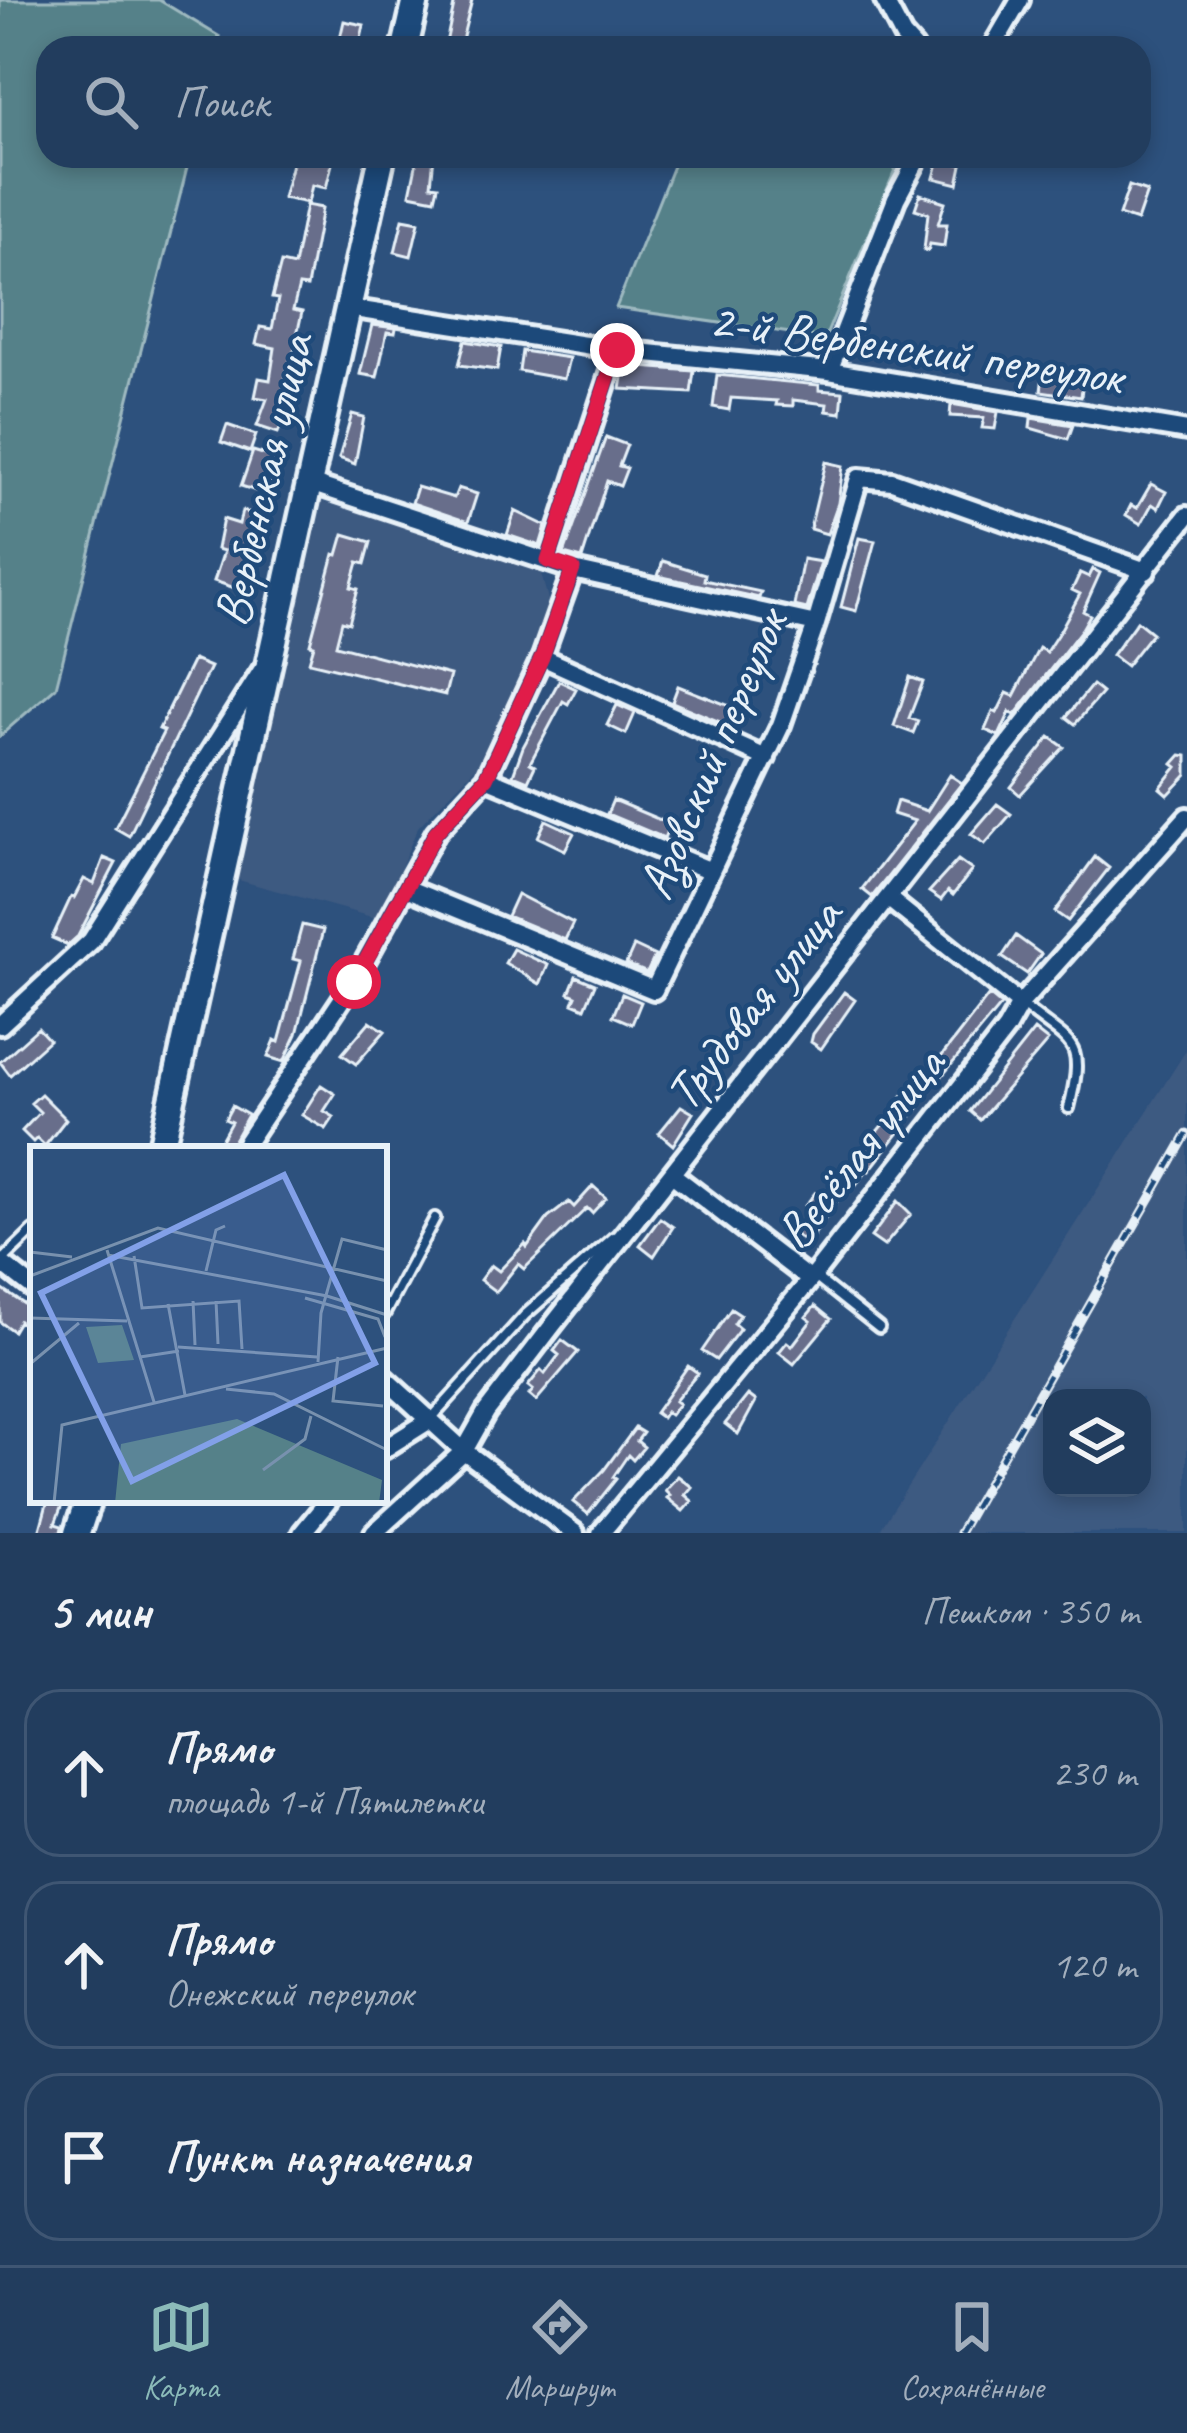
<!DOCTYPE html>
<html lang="ru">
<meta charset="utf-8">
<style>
body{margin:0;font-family:Caveat,sans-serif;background:#2a4464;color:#f1f3f6}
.controls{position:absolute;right:36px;bottom:36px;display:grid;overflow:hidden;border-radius:24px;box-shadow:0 6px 18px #0003}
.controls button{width:108px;height:108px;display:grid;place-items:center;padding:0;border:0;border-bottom:3px solid #3f5673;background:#223d5e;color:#f1f3f6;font:60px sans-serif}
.stop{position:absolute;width:36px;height:36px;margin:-27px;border:9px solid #e11d48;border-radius:50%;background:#fff}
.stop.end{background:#e11d48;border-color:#fff;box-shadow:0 3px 12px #0008}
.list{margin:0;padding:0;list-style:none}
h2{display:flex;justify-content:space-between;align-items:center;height:156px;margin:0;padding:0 48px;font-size:51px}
h2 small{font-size:39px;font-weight:400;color:#a2aebc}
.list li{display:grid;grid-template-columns:78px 1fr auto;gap:36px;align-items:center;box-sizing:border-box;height:168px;margin:0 24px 24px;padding:0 24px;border:3px solid #3f5673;border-radius:36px}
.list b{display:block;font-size:45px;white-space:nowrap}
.list p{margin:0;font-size:39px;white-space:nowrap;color:#a2aebc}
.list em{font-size:39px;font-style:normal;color:#a2aebc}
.icon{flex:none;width:66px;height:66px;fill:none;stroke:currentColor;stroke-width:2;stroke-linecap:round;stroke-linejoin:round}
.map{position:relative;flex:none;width:1187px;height:1533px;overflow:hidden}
.search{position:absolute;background:#223d5e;box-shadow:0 6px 18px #0003;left:36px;right:36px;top:36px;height:132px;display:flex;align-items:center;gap:30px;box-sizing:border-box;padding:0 42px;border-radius:36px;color:#a2aebc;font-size:45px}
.sheet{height:732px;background:#223d5e}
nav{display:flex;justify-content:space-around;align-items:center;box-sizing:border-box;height:168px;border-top:3px solid #3f5673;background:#223d5e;font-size:33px;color:#a2aebc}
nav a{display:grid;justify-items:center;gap:6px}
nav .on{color:#8bbbb9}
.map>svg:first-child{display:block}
</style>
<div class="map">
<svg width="1187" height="1533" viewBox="0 0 1187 1533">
<rect width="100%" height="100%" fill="#2d517d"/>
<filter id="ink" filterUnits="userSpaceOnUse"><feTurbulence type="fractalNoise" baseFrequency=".00833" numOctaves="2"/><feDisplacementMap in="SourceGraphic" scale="24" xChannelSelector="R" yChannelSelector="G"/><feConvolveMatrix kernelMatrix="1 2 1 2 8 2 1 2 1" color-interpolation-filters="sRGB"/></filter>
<g filter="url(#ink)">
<path fill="#3e5a81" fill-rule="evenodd" d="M320 501 538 563 549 603 487 756 418 827 379 919 235 879Z
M1187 1049V1533H878ZM1052 1398H1142V1488H1052Z"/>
<path fill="#558189" stroke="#9eb9c0" stroke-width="3" d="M0 0H159L220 37 217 48H48V156H190L56 687 0 736Z
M677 156H901L825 338 616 308Z"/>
<path fill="#676e8b" stroke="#e8f1f8" stroke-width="3" d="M455 0H472L460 48H445Z
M344 21 364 25 359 48 338 47Z
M294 156H334L326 188 312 185 308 203 283 198Z
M418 156H434L431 185 438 186 435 199 410 194Z
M939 159 962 165 958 184 934 178Z
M1129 186 1147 192 1137 221 1119 215Z
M920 194 945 202 938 224H947L944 246 930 244 928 251 924 250 928 213 915 209Z
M306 205 322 208 307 287 299 286 293 310 302 312 297 335 300 336 288 366 278 416 284 418 278 433 257 426 267 399 255 397 259 378 270 380 275 348 256 344 260 327 272 329 278 299 272 298 281 263 294 266Z
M403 219 419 222 411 256 395 252Z
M372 325 396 328 395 333 387 332 377 377 360 374Z
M465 341 501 347 497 370 459 365Z
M522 351 569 358 564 379 519 371Z
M625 366 694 371 691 393 621 389Z
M717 375 819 385V390L843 392 841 413 826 411 827 404 793 400V406L776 405 777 401 731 398 729 410 713 407Z
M1043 375 1083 378 1081 397 1041 391Z
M951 404 998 412 995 429 982 428 984 418 950 416Z
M352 414 364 417 355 464 339 458Z
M1031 418 1073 425 1068 439 1030 428Z
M227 425 256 435 250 452 221 442Z
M606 437 627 445 619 466 627 468 620 486 607 481 582 559 564 554Z
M253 451 276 458 266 494 241 486Z
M826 462 843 466 838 503 827 534 810 529Z
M1151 484 1166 492 1158 508 1152 504 1141 524 1126 515 1131 505 1137 508Z
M417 487 454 498 458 488 477 494 468 522 412 503Z
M242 511 259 516 238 589 214 581 224 551 217 549 223 519 239 524Z
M515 511 546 526 540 546 507 535Z
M344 534 371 542 365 564 358 562 351 587 358 589 349 623 342 621 336 645 450 675 445 695 309 662 314 645 310 644 334 554 338 555Z
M859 538 875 541 856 611 841 607Z
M803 559 821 562 807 609 794 606Z
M663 561 705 574 704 580 761 592 759 598 658 576Z
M1093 569 1100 573 1083 611 1090 615 1082 629 1015 715 1010 712 999 736 985 730 993 711 997 713 1007 693 1014 696 1039 648 1046 652 1061 629 1080 594 1072 590 1080 573 1089 577Z
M1137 621 1152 633 1126 666 1112 655Z
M193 660 210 667 129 836 115 828 164 731 159 729Z
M910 677 923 682 909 718 918 721 913 733 894 726Z
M559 681 576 689 568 704 563 701 530 763 535 766 528 781 513 775 523 747Z
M1092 685 1102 693 1075 724 1066 717Z
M678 686 735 708 727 725 672 702Z
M617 705 635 713 626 734 607 725Z
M1050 737 1064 747 1020 795 1011 787Z
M1181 755 1187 756V775L1168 795 1160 788 1177 767 1173 764Z
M950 775 962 783 872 897 862 889 915 821 893 814 897 801 927 811Z
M613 800 670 824 664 838 607 814Z
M997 804 1011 814 985 844 971 834Z
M546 820 574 833 565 850 538 837Z
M1095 857 1109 868 1068 921 1055 912Z
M104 858 116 863 78 936 68 945 52 938 71 897 74 898 84 879 94 884Z
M958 860 972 870 953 895 948 891 941 900 929 892Z
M517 894 573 923 565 940 507 916Z
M302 925 323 930 297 1034 284 1062 268 1057 275 1040 279 1042 301 961 293 959Z
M1016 936 1041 954 1027 974 1002 957Z
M634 946 655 956 647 973 626 964Z
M513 949 548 965 540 984 505 963Z
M576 976 595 984 585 1008 573 1003 576 996 569 993Z
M844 992 855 1000 821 1049 811 1042 813 1034Z
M622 994 641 1002 632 1024 613 1016Z
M989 995 1001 1005 937 1082 927 1075Z
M370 1021 385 1031 356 1064 342 1054Z
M38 1028 49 1040 10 1075 0 1062Z
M1034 1030 1048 1041 980 1120 970 1111Z
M321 1085 335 1094 324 1111 334 1117 326 1129 302 1115Z
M41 1094 66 1119 45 1146 37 1138 33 1142 22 1131 40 1112 31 1103Z
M902 1096 918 1108 869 1171 867 1170 854 1187 849 1183 808 1244 794 1234 811 1211 805 1206 815 1193 821 1198 896 1109Z
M232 1106 248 1115 229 1149H216L231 1122 225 1119Z
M681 1106 693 1113 673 1145 659 1133Z
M593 1186 606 1198 592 1213 587 1208 524 1269 518 1264 496 1292 480 1280 491 1265 499 1271 525 1244 527 1247 548 1218 569 1202 574 1207Z
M898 1201 911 1214 884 1246 871 1237Z
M660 1218 673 1227 654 1256 640 1245Z
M0 1288 33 1310V1331L19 1321 13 1331 0 1322Z
M815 1306 831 1319 794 1364 779 1352 787 1342 792 1346 811 1321 806 1317Z
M731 1309 740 1315 734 1324 740 1329 716 1360 702 1351Z
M562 1340 578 1352 536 1401 529 1395 533 1390 528 1386 541 1370 545 1374 559 1355 554 1351Z
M688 1366 698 1373 675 1401 679 1404 670 1415 666 1412 662 1418 655 1413Z
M748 1395 756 1401 738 1434 725 1424Z
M635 1428 643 1433 637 1441 644 1447 633 1460 628 1455 613 1477 616 1479 588 1514 573 1502 604 1470Z
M678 1476 692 1487 685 1495 692 1501 683 1511 667 1498 670 1495 665 1490Z
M48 1500H64L55 1524 62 1526 61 1533H39Z"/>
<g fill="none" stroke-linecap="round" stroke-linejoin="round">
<defs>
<path id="lane" d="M1022 1005C1073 1047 1086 1038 1069 1108
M1 1262 33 1231
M815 1277 879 1328
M384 1315 435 1218
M430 1420 525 1315 614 1237"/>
<path id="street" d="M884 0 903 36 914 48
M992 48 1020 0
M348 308 617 350 829 371 1187 431
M829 371 896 199 919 156
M310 483 573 570 816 624
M548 561 617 350
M542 657 766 758
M486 778 711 871
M406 888 654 990 781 725 816 624 859 478 892 481 1146 571
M889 899 1020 1004
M0 1025 91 941 262 670
M242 1149 354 981 436 832 486 778 542 657 573 570
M673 1175 810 1280
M0 1262 33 1288
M384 1378 464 1451 575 1533
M384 1449 430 1420
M302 1533 329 1500
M374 1533 464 1451 486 1412 552 1326 1187 516
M601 1533 810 1280 1006 1029 1020 1004 1187 817"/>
<path id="secondary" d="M405 48 416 0
M161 1149 382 156
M77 1533 88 1500"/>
</defs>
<use href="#lane" stroke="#e8f1f8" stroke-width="16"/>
<use href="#street" stroke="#e8f1f8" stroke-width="26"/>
<use href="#secondary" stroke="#e8f1f8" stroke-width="33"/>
<use href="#lane" stroke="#1f4a7a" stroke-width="8"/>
<use href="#street" stroke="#1f4a7a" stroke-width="16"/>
<use href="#secondary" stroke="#1f4a7a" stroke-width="24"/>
<defs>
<path id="rail" d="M959 1533 1187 1134"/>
</defs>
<use href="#rail" stroke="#e8f1f8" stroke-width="9"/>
<use href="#rail" stroke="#1f4a7a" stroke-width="4.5" stroke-dasharray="14" stroke-linecap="butt"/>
</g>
</g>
<g fill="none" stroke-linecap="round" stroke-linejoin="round" filter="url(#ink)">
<path stroke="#e11d48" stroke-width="15" d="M354 982 436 832 486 778 542 657 573 569 548 561 617 350"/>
</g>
<g text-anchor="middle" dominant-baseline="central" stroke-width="9" stroke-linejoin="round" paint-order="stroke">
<g font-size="51" fill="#e8f1f8" stroke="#1f4a7a">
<text transform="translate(916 348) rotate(8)">2-й Вербенский переулок</text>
<text transform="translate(263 480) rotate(-77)">Вербенская улица</text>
<text transform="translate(712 754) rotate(-67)">Азовский переулок</text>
<text transform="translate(753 1004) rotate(-52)">Трудовая улица</text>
<text transform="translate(860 1148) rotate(-52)">Весёлая улица</text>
</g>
</g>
<g transform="translate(30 1146)">
<rect width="357" height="357" fill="#2d517d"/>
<path d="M92 179 104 214 68 217 56 181ZM207 273 352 334 349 357H85L91 298Z" fill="#558189"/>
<path fill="none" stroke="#7891ae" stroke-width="3" d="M77 104 124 256M0 106 42 111M78 109 297 150 357 169M104 110 112 162 209 155 212 203M176 125 186 84 195 80M0 130 128 82 357 135M275 152 348 173 355 191M163 155 165 199M186 155 188 198M138 158 155 249M0 172 97 175M148 201 287 211M110 211 149 205M308 211 303 255 353 260M288 216 291 167 312 93 357 104M0 218 49 177M196 243 244 248 357 304M233 324 275 293 281 270M24 357 32 279 357 202"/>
<path fill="#82a0e8" fill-opacity="0.15" stroke="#82a0e8" stroke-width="6" d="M254 29 345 217 102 335 11 147Z"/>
<rect width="357" height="357" fill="none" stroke="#e8f1f8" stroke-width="6"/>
</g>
</svg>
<div class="controls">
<button><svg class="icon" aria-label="layers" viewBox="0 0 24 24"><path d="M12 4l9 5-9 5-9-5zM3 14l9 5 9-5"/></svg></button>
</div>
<div class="stop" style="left:354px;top:982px"></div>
<div class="stop end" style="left:617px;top:350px"></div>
<div class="search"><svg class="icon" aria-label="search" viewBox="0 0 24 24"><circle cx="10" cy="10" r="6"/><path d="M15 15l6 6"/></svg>Поиск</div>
</div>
<section class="sheet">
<h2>5 мин<small>Пешком · 350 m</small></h2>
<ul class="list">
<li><svg class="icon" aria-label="ahead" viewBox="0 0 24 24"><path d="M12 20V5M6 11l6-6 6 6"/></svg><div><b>Прямо</b><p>площадь 1-й Пятилетки</p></div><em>230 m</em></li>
<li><svg class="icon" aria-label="ahead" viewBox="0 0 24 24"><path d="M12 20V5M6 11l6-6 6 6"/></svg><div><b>Прямо</b><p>Онежский переулок</p></div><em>120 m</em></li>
<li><svg class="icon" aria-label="arrive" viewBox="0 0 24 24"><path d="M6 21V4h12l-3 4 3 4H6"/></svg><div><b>Пункт назначения</b></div></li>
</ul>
</section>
<nav>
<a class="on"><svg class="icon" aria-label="map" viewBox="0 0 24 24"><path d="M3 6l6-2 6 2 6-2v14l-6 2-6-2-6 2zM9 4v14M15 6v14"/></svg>Карта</a>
<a><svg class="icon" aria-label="directions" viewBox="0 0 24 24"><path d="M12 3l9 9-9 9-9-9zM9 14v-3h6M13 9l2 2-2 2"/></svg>Маршрут</a>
<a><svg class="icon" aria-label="saved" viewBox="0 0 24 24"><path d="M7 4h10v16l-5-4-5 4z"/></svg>Сохранённые</a>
</nav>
